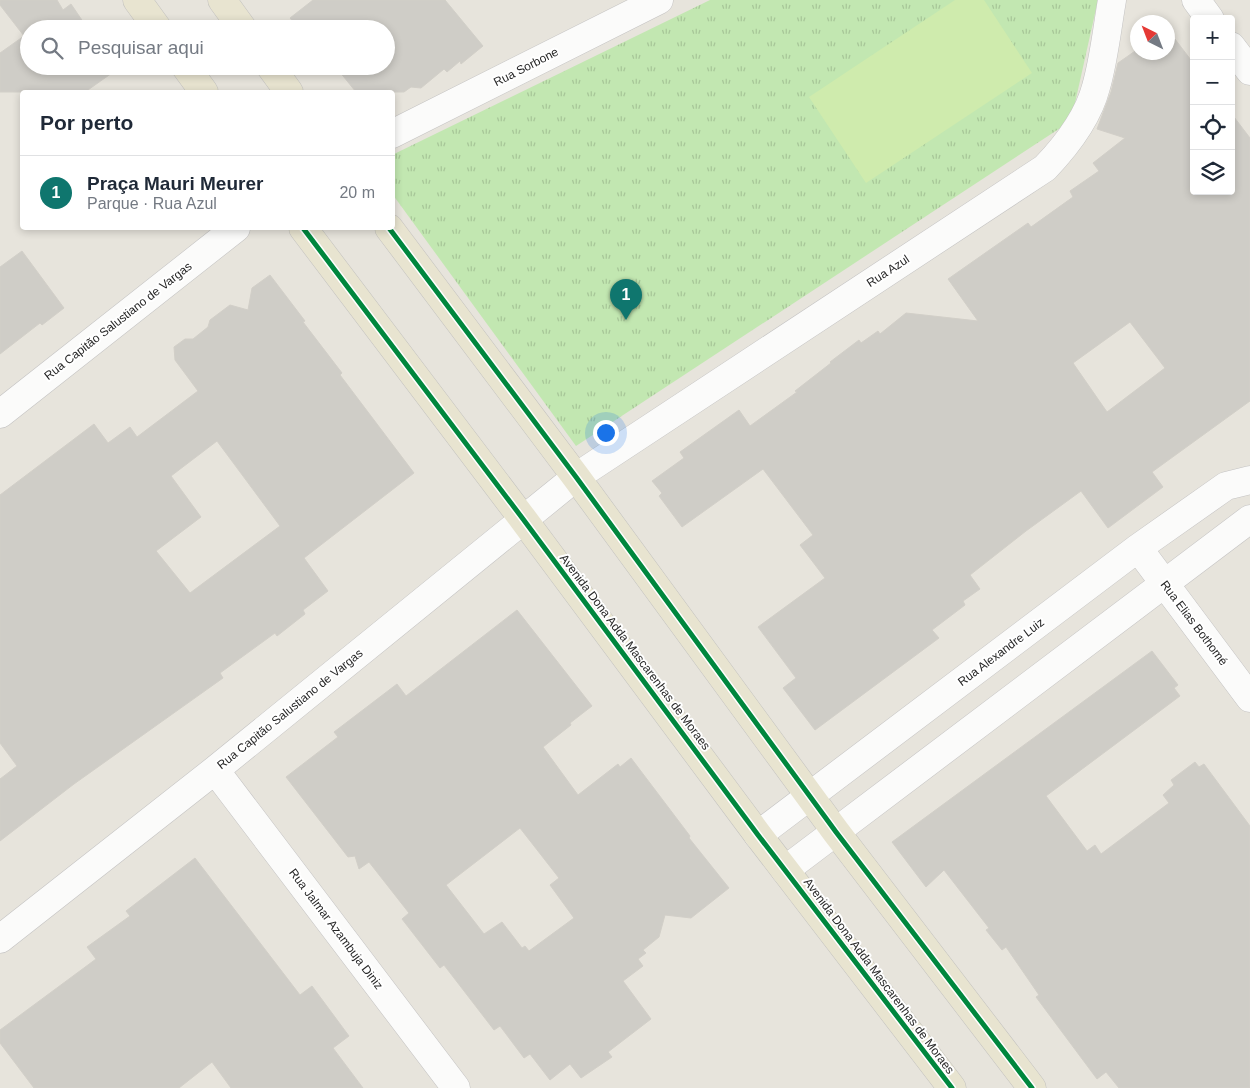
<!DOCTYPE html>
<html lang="pt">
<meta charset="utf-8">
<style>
body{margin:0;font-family:Arial,sans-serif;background:#f2f2f3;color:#1f2937}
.controls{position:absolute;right:15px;top:15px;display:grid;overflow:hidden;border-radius:5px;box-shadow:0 2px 8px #0003}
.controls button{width:45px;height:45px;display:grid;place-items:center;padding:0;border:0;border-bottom:1px solid #e0e1e3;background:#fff;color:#1f2937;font:25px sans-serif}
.compass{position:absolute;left:1130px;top:15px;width:45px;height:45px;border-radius:50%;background:#fff;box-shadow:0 2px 8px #0003;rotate:318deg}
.you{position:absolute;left:605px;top:432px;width:18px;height:18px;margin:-12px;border:4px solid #fff;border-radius:50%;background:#1a73e8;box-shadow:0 0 0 8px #1a73e833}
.badge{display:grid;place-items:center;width:32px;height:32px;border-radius:50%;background:#0f766e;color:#fff;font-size:16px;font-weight:700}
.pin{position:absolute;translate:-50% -41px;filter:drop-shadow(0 1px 2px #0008)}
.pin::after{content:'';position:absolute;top:26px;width:18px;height:15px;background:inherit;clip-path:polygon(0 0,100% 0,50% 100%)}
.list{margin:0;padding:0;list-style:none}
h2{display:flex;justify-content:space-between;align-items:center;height:65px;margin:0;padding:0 20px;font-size:21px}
h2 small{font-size:16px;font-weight:400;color:#747a83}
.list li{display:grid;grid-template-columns:32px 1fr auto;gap:15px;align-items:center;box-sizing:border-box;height:75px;padding:0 20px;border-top:1px solid #e0e1e3}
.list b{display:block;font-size:19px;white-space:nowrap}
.list p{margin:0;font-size:16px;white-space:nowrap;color:#747a83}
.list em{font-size:16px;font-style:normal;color:#747a83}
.icon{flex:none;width:28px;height:28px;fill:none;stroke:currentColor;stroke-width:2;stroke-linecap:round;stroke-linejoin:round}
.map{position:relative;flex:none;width:1250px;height:1088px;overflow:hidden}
.search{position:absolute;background:#fff;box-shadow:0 2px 8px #0003;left:20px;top:20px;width:375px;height:55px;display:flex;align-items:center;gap:12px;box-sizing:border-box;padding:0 18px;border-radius:28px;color:#747a83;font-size:19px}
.panel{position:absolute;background:#fff;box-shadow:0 2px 8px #0003;left:20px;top:90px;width:375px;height:140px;border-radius:5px}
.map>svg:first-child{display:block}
</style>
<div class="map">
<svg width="1250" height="1088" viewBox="0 0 1250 1088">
<defs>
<pattern id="grass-tufts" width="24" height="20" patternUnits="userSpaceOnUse" patternTransform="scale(1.25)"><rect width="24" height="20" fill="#c2e7b1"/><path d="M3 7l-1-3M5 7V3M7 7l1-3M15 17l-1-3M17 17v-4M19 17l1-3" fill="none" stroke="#a7c698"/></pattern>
</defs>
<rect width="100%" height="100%" fill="#e7e4dc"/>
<path fill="url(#grass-tufts)" d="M710 0H1098L1071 121 576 446 393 195 392 155Z"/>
<path fill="#cfebad" d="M955 0H984L1032 73 866 183 809 97Z"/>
<path fill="#cfcdc7" stroke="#d2cfc8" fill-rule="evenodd" d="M0 0H57L63 10 71 4 88 29H29V66H122L85 92H0V53L24 36 0 5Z
M313 0H445L483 46 461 64 460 61 447 72 444 69 421 88 411 87 404 92H356L335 66H386V29H299L290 18Z
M1168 30 1194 64V191H1231V113L1250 138V401L1152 472 1163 487 1108 528 1081 491 1026 531 970 575 980 589 963 601 965 605 932 630 939 638 815 730 783 688 796 678 758 627 825 578 800 545 813 535 763 469 682 527 659 496 662 493 652 481 684 458 680 452 739 410 750 426 797 392 795 391 831 363 830 362 859 340 861 343 878 331 880 334 906 313 978 321 948 279 1028 223 1031 227 1073 197 1070 191 1099 171 1093 163 1125 138 1097 129 1111 92 1118 63 1138 49V52H1168ZM1130 322 1165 368 1107 412 1073 363Z
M22 251 64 308 42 325 40 323 0 354V267Z
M270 275 305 321 303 322 342 373 340 375 414 473 304 558 328 591 303 610 305 614 277 636 275 633 220 673 223 678 74 784 0 841V779L17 766 0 743V495L94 424 108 443 130 427 137 437 198 391 175 360 174 347 185 339H193L208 327 210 320 230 305 248 310 252 288ZM217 441 280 526 190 593 156 551 201 517 171 476Z
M517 610 592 706 570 723 571 725 543 747 578 795 618 764 620 767 631 758 690 836 689 838 729 888 691 918 665 915 659 937 643 950 646 953 638 959 643 966 623 981 651 1019 608 1052 612 1057 581 1078 570 1064 550 1080 530 1054 524 1058 500 1026 494 1030 444 965 440 968 402 919 409 913 369 862 359 869 355 856 348 857 286 777 338 737 334 732 397 684 406 696ZM520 828 559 878 550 885 574 918 529 951 525 946 522 948 502 922 484 934 446 885Z
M1152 651 1178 685 1174 688 1180 696 1046 796 1087 851 1095 845 1101 854 1169 803 1163 795 1174 785 1171 780 1195 762 1199 767 1204 764 1250 826V1088H1119L1106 1072 1097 1079 1036 997 1039 995 1006 947 1002 950 986 930 989 928 944 870 926 887 892 842Z
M195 858 300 995 312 986 349 1036 333 1048 363 1088H231L212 1062 179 1088H34L0 1043V1030L96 959 87 947 130 916 126 911Z"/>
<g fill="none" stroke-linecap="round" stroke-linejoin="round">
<defs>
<path id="minor" d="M1196 0 1210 19
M1231 46 1250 71
M392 134 659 0
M0 414 236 228
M1138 548 1250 698
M215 770 456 1088
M758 835 1138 548 1226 486 1250 480
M785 870 1250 519
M0 939 215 770 576 477 1045 168C1067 145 1088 118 1096 87 1104 59 1107 29 1112 0"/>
<path id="major" d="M137 0 158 29
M222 0 243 29
M185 66 204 92
M270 66 289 92
M303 228 523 519 758 835 952 1088
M389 228 576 477 836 832 1032 1088"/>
</defs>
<use href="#minor" stroke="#c3c2c2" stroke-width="29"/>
<use href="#major" stroke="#c3c2bf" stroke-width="29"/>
<use href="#minor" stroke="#fbfbfa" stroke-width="28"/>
<use href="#major" stroke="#e8e4d0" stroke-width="28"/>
<defs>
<path id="cycleway" d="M303 228 523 519 758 835 952 1088
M389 228 576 477 836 832 1032 1088"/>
</defs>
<use href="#cycleway" stroke="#fff" stroke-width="8"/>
<use href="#cycleway" stroke="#00873e" stroke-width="5"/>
</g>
<g text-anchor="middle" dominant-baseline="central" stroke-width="4" stroke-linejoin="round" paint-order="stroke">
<g font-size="12" fill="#272727" stroke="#fff">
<text transform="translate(526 67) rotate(-27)">Rua Sorbone</text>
<text transform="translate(888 271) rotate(-33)">Rua Azul</text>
<text transform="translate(118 321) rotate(-38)">Rua Capitão Salustiano de Vargas</text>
<text transform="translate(1194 623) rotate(53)">Rua Elias Bothomé</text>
<text transform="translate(635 652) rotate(53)">Avenida Dona Adda Mascarenhas de Moraes</text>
<text transform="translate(1001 652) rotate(-37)">Rua Alexandre Luiz</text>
<text transform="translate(290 709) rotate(-39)">Rua Capitão Salustiano de Vargas</text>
<text transform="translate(336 929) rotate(53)">Rua Jalmar Azambuja Diniz</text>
<text transform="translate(879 976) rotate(53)">Avenida Dona Adda Mascarenhas de Moraes</text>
</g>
</g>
</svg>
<div class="controls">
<button>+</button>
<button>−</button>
<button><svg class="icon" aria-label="locate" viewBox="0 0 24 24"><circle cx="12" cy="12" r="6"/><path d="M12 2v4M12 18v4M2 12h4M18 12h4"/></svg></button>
<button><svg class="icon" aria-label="layers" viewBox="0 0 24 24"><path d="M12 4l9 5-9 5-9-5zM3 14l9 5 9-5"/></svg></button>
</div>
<svg class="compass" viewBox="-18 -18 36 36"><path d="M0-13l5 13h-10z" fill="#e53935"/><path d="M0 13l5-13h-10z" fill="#747a83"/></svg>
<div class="you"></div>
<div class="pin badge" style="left:626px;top:320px">1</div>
<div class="search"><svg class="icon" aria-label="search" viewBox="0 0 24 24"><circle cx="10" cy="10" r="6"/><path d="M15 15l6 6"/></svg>Pesquisar aqui</div>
<section class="panel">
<h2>Por perto<small></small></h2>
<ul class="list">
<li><span class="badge">1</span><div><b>Praça Mauri Meurer</b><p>Parque · Rua Azul</p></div><em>20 m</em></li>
</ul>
</section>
</div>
